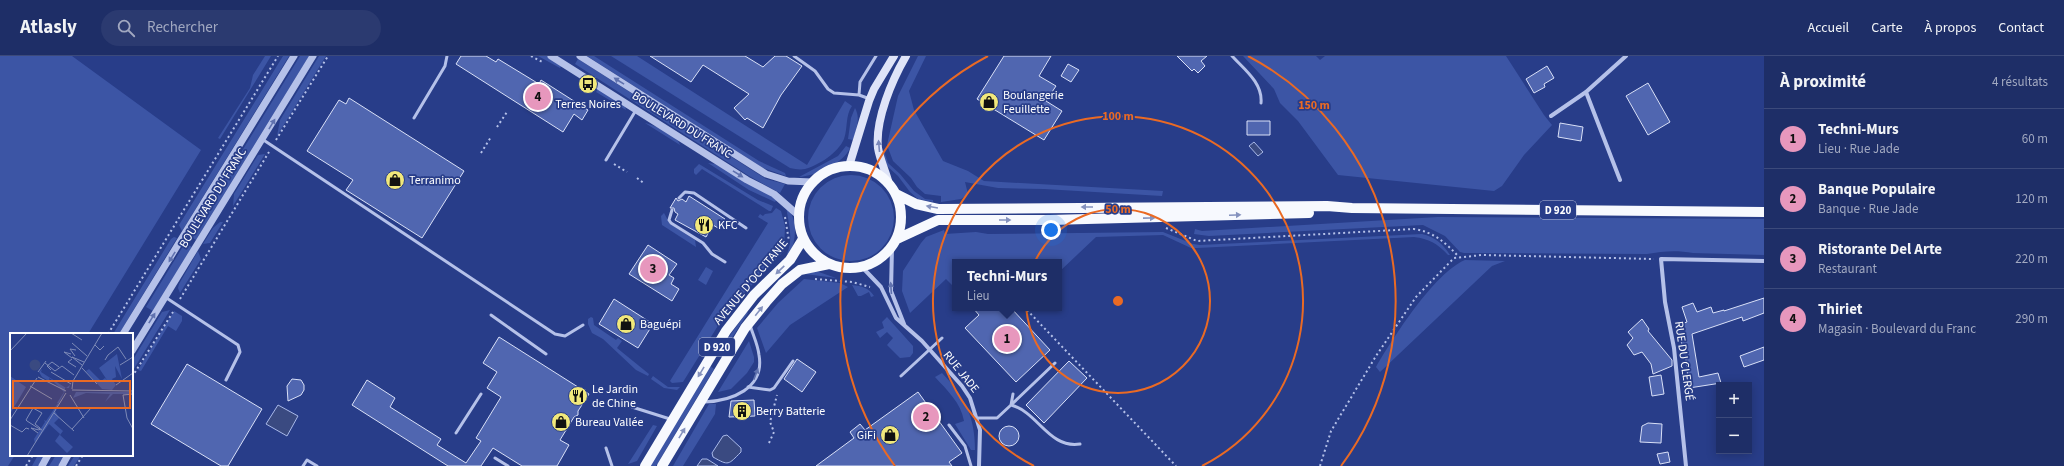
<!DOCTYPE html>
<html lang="fr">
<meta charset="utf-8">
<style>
body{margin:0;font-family:"Source Sans 3",sans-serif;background:#2b3a70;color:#f1f3f6}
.controls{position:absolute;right:12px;bottom:12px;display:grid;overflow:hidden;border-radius:0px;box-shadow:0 2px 10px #0003}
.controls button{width:36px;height:36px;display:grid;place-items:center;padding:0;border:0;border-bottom:1px solid #3c4a7b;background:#1e2e67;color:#f1f3f6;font:20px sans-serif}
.you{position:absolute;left:1051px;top:174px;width:14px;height:14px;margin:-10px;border:3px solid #fff;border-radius:50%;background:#1a73e8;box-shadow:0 0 0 6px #1a73e833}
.badge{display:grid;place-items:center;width:26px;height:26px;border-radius:50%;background:#e797bd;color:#111;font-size:13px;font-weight:700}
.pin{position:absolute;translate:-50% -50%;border:2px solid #fff;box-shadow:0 1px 4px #0006}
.popup{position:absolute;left:952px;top:203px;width:110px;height:52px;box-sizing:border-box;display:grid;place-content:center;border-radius:0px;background:#1e2e67;filter:drop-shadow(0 1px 3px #0005);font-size:13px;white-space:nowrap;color:#a1a8c0}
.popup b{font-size:15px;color:#f1f3f6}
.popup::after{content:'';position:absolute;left:50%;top:100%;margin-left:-8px;border:8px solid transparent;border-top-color:#1e2e67}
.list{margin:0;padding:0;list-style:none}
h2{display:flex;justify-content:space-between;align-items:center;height:52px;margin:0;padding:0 16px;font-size:17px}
h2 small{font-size:13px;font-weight:400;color:#a1a8c0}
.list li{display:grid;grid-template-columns:26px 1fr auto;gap:12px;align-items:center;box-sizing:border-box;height:60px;padding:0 16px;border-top:1px solid #3c4a7b}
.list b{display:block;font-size:15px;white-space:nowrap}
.list p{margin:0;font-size:13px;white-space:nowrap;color:#a1a8c0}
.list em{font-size:13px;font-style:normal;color:#a1a8c0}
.icon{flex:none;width:22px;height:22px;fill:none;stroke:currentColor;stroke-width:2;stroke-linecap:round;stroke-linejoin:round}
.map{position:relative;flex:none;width:1764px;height:410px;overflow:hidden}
header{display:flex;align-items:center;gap:24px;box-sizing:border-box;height:56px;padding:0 20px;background:#1e2e67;border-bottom:1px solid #3c4a7b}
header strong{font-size:19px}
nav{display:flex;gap:22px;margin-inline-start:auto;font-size:14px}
.search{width:280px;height:36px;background:#2b3a70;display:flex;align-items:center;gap:10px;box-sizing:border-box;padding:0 14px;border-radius:22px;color:#a1a8c0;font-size:15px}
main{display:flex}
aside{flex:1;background:#1e2e67}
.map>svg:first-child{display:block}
</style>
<header>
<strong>Atlasly</strong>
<div class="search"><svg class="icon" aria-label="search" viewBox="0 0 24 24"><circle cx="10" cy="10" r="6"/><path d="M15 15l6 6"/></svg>Rechercher</div>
<nav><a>Accueil</a><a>Carte</a><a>À propos</a><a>Contact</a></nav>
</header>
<main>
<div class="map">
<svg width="1764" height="410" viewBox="0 0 1764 410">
<rect width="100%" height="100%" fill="#283d89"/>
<path fill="#3c55a5" d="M0 0H72L201 94 88 278H11V399H15L8 410H0Z
M265 0H271L220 83 218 82 250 32 253 19Z
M283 0H289L182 175 179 169Z
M300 0H309L196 184 190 180Z
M319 0H326L277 80 280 64Z
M538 0H547L562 9 560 12Z
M587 0H594L759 105 785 117 786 120 763 112Z
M611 0H637L807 109 845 45 852 50C845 60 848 72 844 83 838 97 819 109 805 113 800 114 795 113 790 112Z
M918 0H926L909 35 914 54 943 105 968 115 984 125 1163 135 1162 140 1044 133 998 132 965 126 968 138 961 143 941 146V140L925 138 917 131 911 122 893 105 887 89 898 40Z
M1243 0H1316L1320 4 1325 0H1506L1544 59 1552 69 1524 99 1502 130 1494 135 1338 119 1298 65 1280 47 1274 33Z
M578 3 755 116 766 123 785 128 780 137 749 120 575 8Z
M598 33 625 51 626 54 596 36Z
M855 52C861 63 856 73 853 84L848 83 851 62Z
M645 67C655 70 677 77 680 89Z
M846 90 850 92C844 107 815 120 799 121L838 100Z
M881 95H884L888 107 900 118 914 135 925 143 933 144V146L918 143 910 136 898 120 887 110Z
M265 98 233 150 234 138 258 99Z
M708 107 715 108 777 143 775 146 749 134Z
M699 108 758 144 773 150 771 155H769L702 113 696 119 694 117V113Z
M808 162a43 43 0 1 1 86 0a43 43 0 1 1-86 0Z
M786 150C798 163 797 183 789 199L787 198C794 181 788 166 786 150Z
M776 152 781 155 785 170 784 195 733 249 719 268 683 326 672 327 670 325 768 167 758 161 760 158 763 160 765 158 772 157Z
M664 157 670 168 695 184 696 191 662 169 661 160Z
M1438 161 1764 163V199L1693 197C1677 194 1663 195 1647 198L1464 197 1460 196 1445 180 1423 169 1209 180 1194 178 1195 173 1202 175Z
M220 166H223L210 187 203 188 213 172Z
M944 174 945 178 976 176 988 178 1163 176 1193 188 1200 189 1422 178C1435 181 1443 188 1450 199H1448C1437 187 1429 183 1414 181L1197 192H1191L1163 179 1096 181 1059 216V206H955V232L946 223 910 257 902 235 903 215 921 187 926 181Z
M174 181 177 182 119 278H113L171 183Z
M185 187 192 191 153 255 146 251Z
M198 195 201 203 180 237 178 232 179 228Z
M1465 204 1505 205 1492 210 1380 316 1376 311C1393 282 1434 217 1465 204Z
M706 211 713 215 706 229 698 224Z
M816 215 836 222 805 218Z
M804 223 840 227 848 231 790 269 766 297 757 272 778 247Z
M852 229C862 230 869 232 874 240L871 241 869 236 861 240H858Z
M170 254 132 316V305L162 256Z
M174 255 182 260V265L176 275 168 270 141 315 138 314Z
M747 256 748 257 726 291 723 289Z
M591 261 593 262 594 269 616 284 618 282 622 285 617 292 649 318 648 320 636 314 603 283 592 277 588 268V263Z
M887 261 913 290V297L910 301 900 302 887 289 893 282 887 276 880 282 876 276 884 272 882 266Z
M749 285 754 301V306L747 317 731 333 718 336Z
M710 310 714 313 656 410H650Z
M942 317C965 341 975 361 975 394H971L955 368 964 365C961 347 947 334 935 321Z
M653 320 668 331H680L677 334 664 332 651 323Z
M709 348H716L715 358 683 410H673Z
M653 369 657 370 637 405 628 408Z
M38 399H45L39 410H32Z
M56 399H64L58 410H49Z
M75 399H81L74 410H68Z"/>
<path fill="#3a4a81" stroke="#a9b9e9" d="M1254 86 1263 96 1258 100 1249 90Z
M278 349 298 360 287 380 266 368Z
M727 379 741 392V396C728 409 729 410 713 401L712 397 723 380Z
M702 403H707L718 410H697Z"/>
<path fill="#5066b0" stroke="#d9e0f7" d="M461 0H486L496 6 498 3 539 28 541 24 588 54 582 64 574 58 563 76 456 8Z
M650 0H745L763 11 775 0H786L802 10 781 39 763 72 747 62 745 64 734 52 749 38 703 9 691 26Z
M1004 0H1051L1039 20 1056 30 1046 45 1062 55 1044 84 977 43Z
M1177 0H1207L1201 5 1205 10 1198 17 1194 13 1192 15Z
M1068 8 1079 14 1071 26 1061 20Z
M1547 10 1554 22 1544 28 1545 31 1534 37 1526 23Z
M1648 27 1670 66 1648 79 1626 40Z
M349 42 464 115 422 182 346 134 353 124 307 95 339 44 346 48Z
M1247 65H1270V79H1247Z
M1560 67 1583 71 1581 85 1558 81Z
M689 140 725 163 718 172 713 169 706 181 675 164 678 158 675 156 674 152H670L676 142 678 145 682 143 686 146Z
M648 189 677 208 669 219 674 222 671 228 679 233 672 245 629 218Z
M1764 242V257L1743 265 1742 261 1692 278 1699 321 1718 317 1721 327 1689 332 1685 296 1675 270 1687 266 1682 251 1693 247 1697 256 1711 251 1713 257 1724 254V255Z
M614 243 653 268 638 292 599 268Z
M973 252H1011L1050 294 1016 326 965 272 979 259Z
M1642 263 1649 273 1648 275 1672 304V310L1653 318 1651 308 1642 296 1634 299 1627 289 1633 282 1628 276Z
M499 281 589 338 578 355V359L574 361 560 384 569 389 557 410H522L493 392 481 410H448L352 349 367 324 395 342 390 351 441 383 437 389 466 407 481 385 476 382 501 341 487 332 497 316 483 307Z
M1764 291V304L1744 311 1740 300Z
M797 303 816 316 802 336 784 323Z
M1069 305 1087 322 1044 367 1026 349Z
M187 308 262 353 228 410H221L151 368Z
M1661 319 1664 338 1652 340 1649 321Z
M292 323 301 324 304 329V334L301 339 288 345 287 330Z
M918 336 962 397 949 406 952 410H816L854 382 850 376 860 368 865 374Z
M754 344 755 360 729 361 731 345Z
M1648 367 1662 368 1661 387 1640 386 1642 370Z
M999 380a10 10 0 1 1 20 0a10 10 0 1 1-20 0Z
M1668 396 1670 406 1660 408 1657 398Z"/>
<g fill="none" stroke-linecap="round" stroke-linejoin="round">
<path stroke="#b5c1e9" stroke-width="2" stroke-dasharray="2 3" stroke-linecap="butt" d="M531 0 544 7
M497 71 507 56
M276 84 328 0
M481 97 491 81
M614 108 627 116
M637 122 645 128
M785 161 789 185
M1166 172 1197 185 1414 173C1434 176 1446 187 1459 201
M815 223 852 226 870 231
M180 243 269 96
M1027 254 1176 410
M108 278 278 0
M132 321 173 256
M769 387 774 376 770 366 777 339
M26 410 33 399
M76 410 83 399
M1320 410 1331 375 1376 300 1416 241 1454 202 1482 199 1654 203"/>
<path stroke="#b5c1e9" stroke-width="3" d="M794 0 815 15 828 33 834 37 859 39 870 43
M1232 0C1244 13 1263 27 1261 47
M859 39 860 26 876 0
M414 62 445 10 447 0
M262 83 555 278 565 280 583 269
M606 104 636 54
M679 142 685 136 694 137 746 172
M672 154 669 164 671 167 703 187 712 198 725 206
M165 241 238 289 240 296 226 324
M491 259 546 298
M901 320 942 282
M748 331 770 334 774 332 793 305
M704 346C731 345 765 333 759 299 758 289 753 279 750 269
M1011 349C1038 356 1049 393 1080 388
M1011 349 1055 307
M632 351 670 363
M978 362H997L1011 349 1013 338
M949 369 965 390 971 410
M456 377 481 338
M606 392 612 410
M495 402 508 410
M303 410 307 404 317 410"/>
<path stroke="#b5c1e9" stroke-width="4" d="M1586 36 1620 124
M1551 60 1586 36 1626 0
M892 191 891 235 904 268
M862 211 881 231 896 262 922 285 962 330 970 342 980 374 979 410
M1686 410 1674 292 1665 246 1661 203 1764 205"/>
<path stroke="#b5c1e9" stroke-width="7" d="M551 0 747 124 774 138 798 159
M580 0 766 118 788 125 812 126
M123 278 294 0
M132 295 313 0
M42 410 48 399
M62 410 68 399"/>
<path stroke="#dfe4f8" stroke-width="8" d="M849 110 869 45 874 33 894 0
M889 128C886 116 880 104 878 92 875 64 892 24 906 0"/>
<path stroke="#f7f9fe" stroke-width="10" d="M799 161a51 51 0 1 1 102 0a51 51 0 1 1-102 0Z
M896 138 916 148 938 153 1327 150 1352 152 1764 156
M897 183 938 164H1050L1309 157
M645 410 726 275 754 239 790 204 803 183
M662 410 745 272 766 246 782 228 800 214 829 208"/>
</g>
<defs><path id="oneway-solid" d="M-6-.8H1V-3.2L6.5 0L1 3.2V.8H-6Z"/></defs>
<g fill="#6072af">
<use href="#oneway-solid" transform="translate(619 25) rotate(-148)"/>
<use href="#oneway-solid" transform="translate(272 68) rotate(-59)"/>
<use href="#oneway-solid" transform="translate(738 118) rotate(32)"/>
<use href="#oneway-solid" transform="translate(172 201) rotate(122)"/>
<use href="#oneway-solid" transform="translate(891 232) rotate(-94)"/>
<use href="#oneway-solid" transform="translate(152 262) rotate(-58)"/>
<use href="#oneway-solid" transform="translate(756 318) rotate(-69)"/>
</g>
<use fill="#7a88bb" href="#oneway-solid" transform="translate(879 90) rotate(-95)"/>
<g fill="#8592be">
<use href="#oneway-solid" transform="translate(932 151) rotate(-170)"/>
<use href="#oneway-solid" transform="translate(1087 151) rotate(180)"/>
<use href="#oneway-solid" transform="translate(1235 159) rotate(-2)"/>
<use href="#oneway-solid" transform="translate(1149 162) rotate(-1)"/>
<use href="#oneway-solid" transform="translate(1005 164)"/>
<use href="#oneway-solid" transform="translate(780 214) rotate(136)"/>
<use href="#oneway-solid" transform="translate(759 255) rotate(-51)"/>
<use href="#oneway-solid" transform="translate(701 316) rotate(121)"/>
<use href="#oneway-solid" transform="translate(682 377) rotate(-59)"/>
</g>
<g fill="none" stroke="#ea6a24" stroke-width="2">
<circle cx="1118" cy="245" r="92"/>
<path d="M1034 410A185 185 0 1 1 1202 410"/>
<path d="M895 410A277 277 0 0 1 988 0M1248 0A277 277 0 0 1 1341 410"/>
</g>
<defs>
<symbol id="bus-disc" viewBox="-11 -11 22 22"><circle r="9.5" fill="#f1e87b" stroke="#283d89"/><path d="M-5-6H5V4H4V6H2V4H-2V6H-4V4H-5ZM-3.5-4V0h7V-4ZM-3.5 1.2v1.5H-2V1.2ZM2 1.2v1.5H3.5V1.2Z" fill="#111"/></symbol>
<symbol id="shop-disc" viewBox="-11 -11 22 22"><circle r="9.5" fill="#f1e87b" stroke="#283d89"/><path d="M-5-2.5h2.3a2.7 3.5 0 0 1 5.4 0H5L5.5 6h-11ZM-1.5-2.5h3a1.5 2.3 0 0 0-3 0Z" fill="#111"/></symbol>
<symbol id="restaurant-disc" viewBox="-11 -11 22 22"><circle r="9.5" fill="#f1e87b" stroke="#283d89"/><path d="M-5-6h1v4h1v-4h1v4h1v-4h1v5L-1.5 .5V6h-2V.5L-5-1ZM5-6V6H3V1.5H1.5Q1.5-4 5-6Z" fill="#111"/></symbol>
<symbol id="building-disc" viewBox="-11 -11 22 22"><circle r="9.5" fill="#f1e87b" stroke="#283d89"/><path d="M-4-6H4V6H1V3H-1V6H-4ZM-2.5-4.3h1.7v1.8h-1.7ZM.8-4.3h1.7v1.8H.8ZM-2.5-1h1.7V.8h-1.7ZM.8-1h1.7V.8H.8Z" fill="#111"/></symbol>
</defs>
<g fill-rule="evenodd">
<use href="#bus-disc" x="577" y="17" width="22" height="22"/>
<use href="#shop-disc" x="978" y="35" width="22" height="22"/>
<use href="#shop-disc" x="384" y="113" width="22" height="22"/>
<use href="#restaurant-disc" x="693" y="158" width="22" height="22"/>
<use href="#shop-disc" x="615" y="257" width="22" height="22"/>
<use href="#restaurant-disc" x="567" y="329" width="22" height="22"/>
<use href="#building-disc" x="731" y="344" width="22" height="22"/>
<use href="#shop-disc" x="550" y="355" width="22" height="22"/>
<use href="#shop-disc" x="879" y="368" width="22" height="22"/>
</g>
<g text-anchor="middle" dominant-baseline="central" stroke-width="3.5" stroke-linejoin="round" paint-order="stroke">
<g fill="#283d89" stroke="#bec5dc" stroke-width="1">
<rect x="1540" y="145" width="36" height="18" rx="3"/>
<rect x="699" y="282" width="36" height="18" rx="3"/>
</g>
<g font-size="11" font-weight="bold" fill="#fff">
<text x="1558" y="154">D 920</text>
<text x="717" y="291">D 920</text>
</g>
<g font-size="12" fill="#fff" stroke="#283d89" text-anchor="start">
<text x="1003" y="39">Boulangerie<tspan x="1003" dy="14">Feuillette</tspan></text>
<text x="588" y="48" text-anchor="middle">Terres Noires</text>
<text x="409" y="124">Terranimo</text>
<text x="718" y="169">KFC</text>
<text x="640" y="268">Baguépi</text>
<text x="592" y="333">Le Jardin<tspan x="592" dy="14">de Chine</tspan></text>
<text x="756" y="355">Berry Batterie</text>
<text x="575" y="366">Bureau Vallée</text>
<text x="876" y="379" text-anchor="end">GiFi</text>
</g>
<g font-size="12" fill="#fff" stroke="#283d89">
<text transform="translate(682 69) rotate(32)">BOULEVARD DU FRANC</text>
<text transform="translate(213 142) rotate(-58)">BOULEVARD DU FRANC</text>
<text transform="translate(751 226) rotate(-50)">AVENUE D'OCCITANIE</text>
<text transform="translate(1684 305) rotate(82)">RUE DU CLERGÉ</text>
<text transform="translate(961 316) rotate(51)">RUE JADE</text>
</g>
</g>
<g transform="translate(10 277)">
<rect width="123" height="123" fill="#283d89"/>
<path d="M107 21 112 46 105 33 106 44 102 46 106 52 102 57 92 56 76 38 79 36 91 48 95 45 97 47 89 35ZM32 36 31 39 56 55 60 52 59 55H55V58L45 78 49 85 44 90 53 98 50 102 63 114 57 120 45 108 50 101 39 91 25 110 24 106 35 89 34 87 36 88 48 70H47L42 66 47 70 54 59 42 47 39 45 40 49 32 44 29 39ZM0 43 16 54 0 81ZM66 59H123V61H103L95 69 100 61 76 60 63 65Z" fill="#3c55a5"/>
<path d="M19.5 32a5.5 5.5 0 1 1 11 0a5.5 5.5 0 1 1-11 0Z" fill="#3a4a81"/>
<path fill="none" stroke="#7e8bb8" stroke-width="1" d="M61 0 72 7M62 10 77 23M85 12 90 17 94 13M0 18 17 0M61 21 54 19 62 25M65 23 60 16 66 17M62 26 58 29 66 34M95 27 98 22 108 14 116 26M35 30 45 38 52 33 64 42M72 32 62 24 74 29M110 32 123 24M72 35 87 51M41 37 37 33 42 29 49 34M28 39 36 28M41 39 61 51M28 44 56 58M106 52 123 40M20 53 42 66M62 56 63 48 92 0M62 57 123 58M123 61 113 62 117 85 123 96M60 62 74 85M44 80 64 98M0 87 27 45M0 92 12 99 16 95 19 96M62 96 81 75M28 100 21 95 29 97 30 96V95L25 91 32 80 23 75 16 87 17 88 28 95 32 97M17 123 56 60"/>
<path fill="#ea6a24" fill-opacity="0.15" stroke="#ea6a24" stroke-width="2" d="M3 48H120V75H3Z"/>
<rect width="123" height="123" fill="none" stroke="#fff" stroke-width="2"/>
</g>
<circle cx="1118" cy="245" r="6" fill="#ea6a24" stroke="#283d89" stroke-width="2"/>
<g font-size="12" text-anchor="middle" font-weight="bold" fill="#ea6a24" stroke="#283d89" stroke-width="3.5" stroke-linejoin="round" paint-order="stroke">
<text x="1314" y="53">150 m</text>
<text x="1118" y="64">100 m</text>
<text x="1118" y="157">50 m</text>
</g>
</svg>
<div class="controls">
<button>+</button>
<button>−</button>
</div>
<div class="you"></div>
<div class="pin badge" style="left:1007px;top:283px">1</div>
<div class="popup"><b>Techni-Murs</b>Lieu</div>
<div class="pin badge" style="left:926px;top:361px">2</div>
<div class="pin badge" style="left:653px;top:213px">3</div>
<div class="pin badge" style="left:538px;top:41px">4</div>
</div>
<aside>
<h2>À proximité<small>4 résultats</small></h2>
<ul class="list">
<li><span class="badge">1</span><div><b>Techni-Murs</b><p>Lieu · Rue Jade</p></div><em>60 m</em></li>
<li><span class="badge">2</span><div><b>Banque Populaire</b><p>Banque · Rue Jade</p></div><em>120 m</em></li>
<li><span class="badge">3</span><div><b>Ristorante Del Arte</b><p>Restaurant</p></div><em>220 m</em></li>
<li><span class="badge">4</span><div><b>Thiriet</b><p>Magasin · Boulevard du Franc</p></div><em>290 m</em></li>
</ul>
</aside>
</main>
